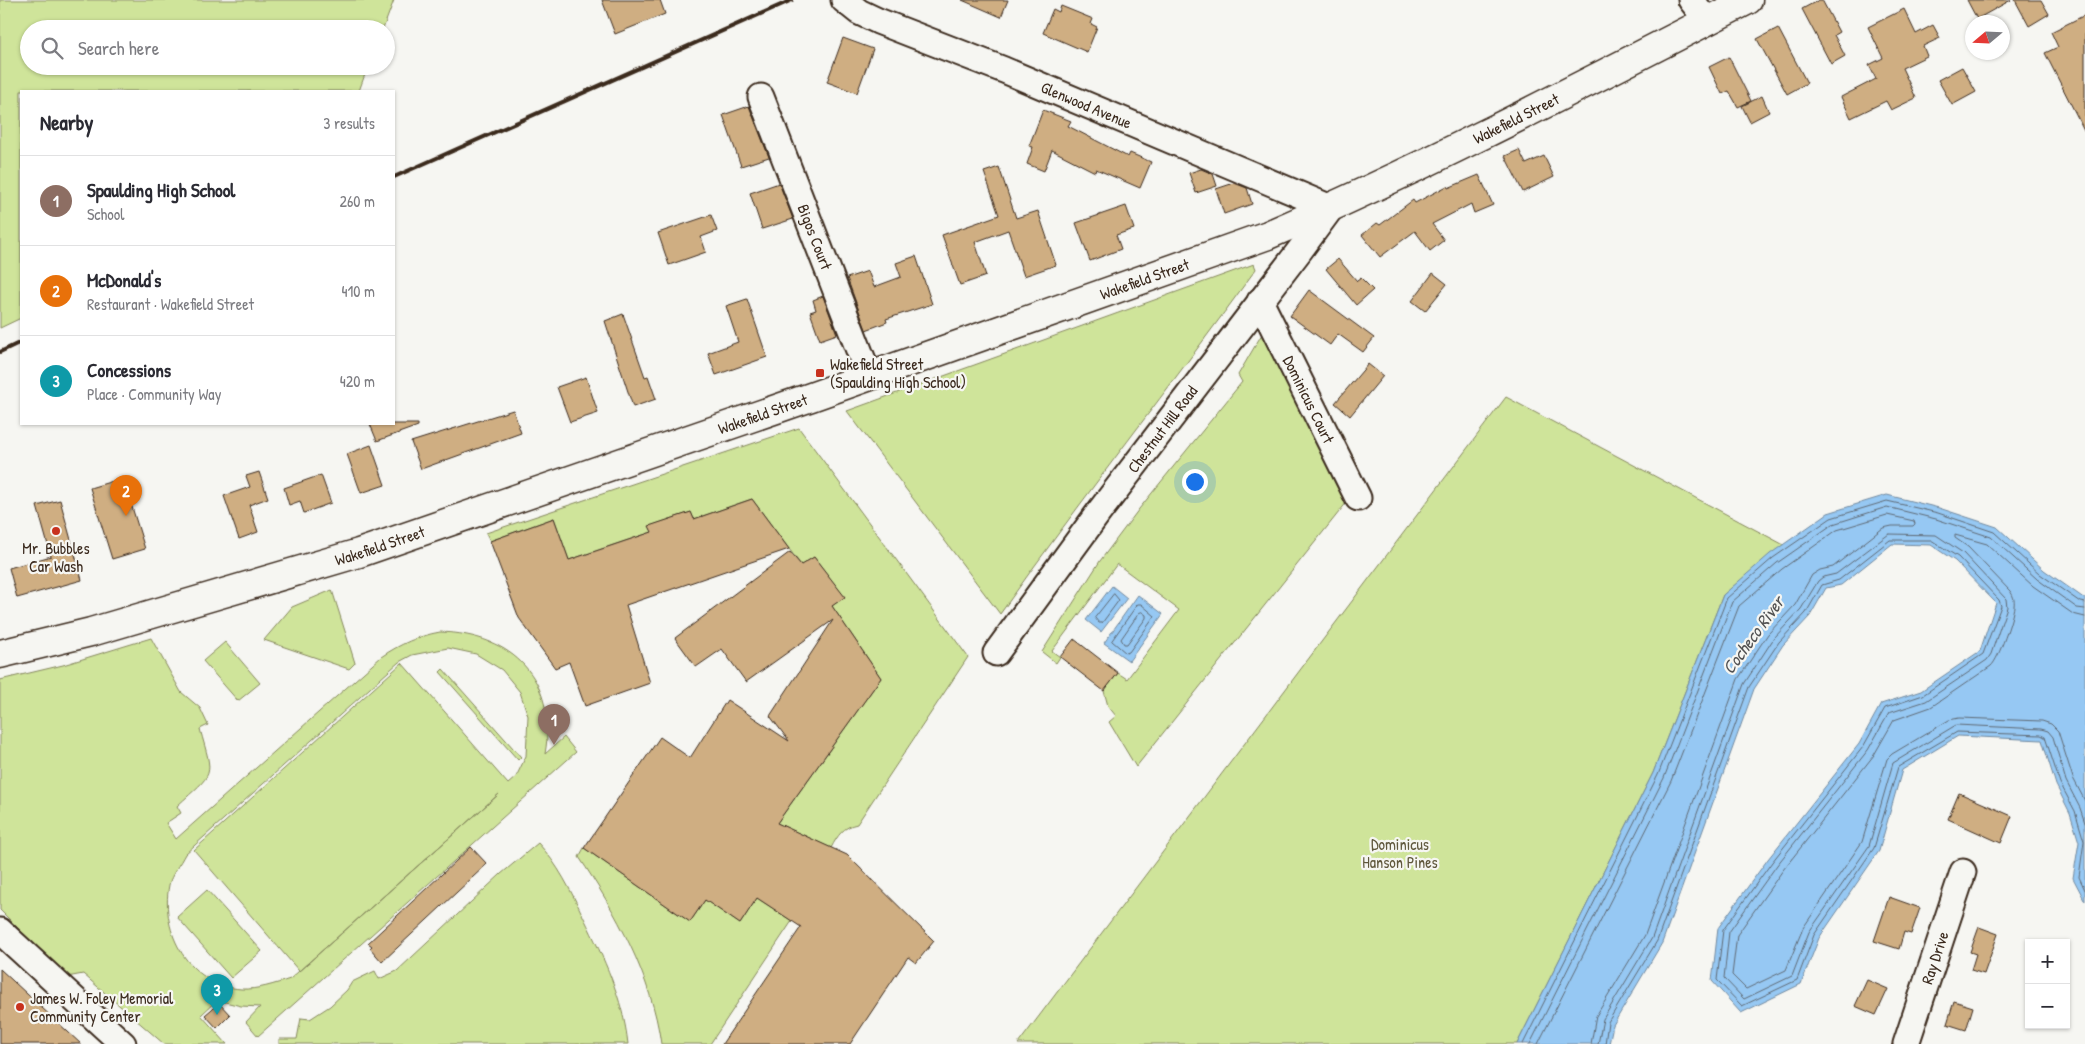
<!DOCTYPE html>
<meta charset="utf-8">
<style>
body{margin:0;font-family:"Patrick Hand",sans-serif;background:#f2f2f3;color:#2b2b33}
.controls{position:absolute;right:15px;bottom:15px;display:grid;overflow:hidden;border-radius:0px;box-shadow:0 1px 4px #0004}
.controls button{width:45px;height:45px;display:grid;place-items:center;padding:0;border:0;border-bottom:1px solid #e1e1e2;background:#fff;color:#2b2b33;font:25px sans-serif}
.compass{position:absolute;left:1965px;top:15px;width:45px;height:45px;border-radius:50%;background:#fff;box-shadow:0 1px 4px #0004;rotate:251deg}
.you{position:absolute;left:1194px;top:481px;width:18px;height:18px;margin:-12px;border:4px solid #fff;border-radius:50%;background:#1a73e8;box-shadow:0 0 0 8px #1a73e833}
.badge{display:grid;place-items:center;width:32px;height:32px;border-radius:50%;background:#db2777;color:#fff;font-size:16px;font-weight:700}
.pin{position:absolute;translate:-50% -41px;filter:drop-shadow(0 1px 2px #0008)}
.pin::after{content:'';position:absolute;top:26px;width:18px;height:15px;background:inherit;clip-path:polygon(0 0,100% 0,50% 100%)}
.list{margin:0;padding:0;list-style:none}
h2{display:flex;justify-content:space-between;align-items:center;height:65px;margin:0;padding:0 20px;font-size:21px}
h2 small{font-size:16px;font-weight:400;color:#7c7c81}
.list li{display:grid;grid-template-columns:32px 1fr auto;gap:15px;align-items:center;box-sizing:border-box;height:90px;padding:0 20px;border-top:1px solid #e1e1e2}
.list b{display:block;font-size:19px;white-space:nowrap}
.list p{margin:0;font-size:16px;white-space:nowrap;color:#7c7c81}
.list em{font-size:16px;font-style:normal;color:#7c7c81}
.icon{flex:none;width:28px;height:28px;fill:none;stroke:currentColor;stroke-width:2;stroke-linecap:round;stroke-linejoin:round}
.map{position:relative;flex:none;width:2085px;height:1044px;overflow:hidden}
.search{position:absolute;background:#fff;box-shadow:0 1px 4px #0004;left:20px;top:20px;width:375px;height:55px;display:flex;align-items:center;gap:12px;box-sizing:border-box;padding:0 18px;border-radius:28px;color:#7c7c81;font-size:19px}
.panel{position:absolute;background:#fff;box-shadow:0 1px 4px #0004;left:20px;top:90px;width:375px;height:335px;border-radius:0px}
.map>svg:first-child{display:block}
</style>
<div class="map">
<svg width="2085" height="1044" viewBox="0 0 2085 1044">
<rect width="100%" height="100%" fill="#f6f6f2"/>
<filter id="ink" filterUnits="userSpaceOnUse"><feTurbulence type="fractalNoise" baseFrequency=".02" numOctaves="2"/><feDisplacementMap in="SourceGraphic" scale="10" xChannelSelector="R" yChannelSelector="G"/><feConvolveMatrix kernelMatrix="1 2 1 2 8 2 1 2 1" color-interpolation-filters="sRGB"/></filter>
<g filter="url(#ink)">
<path fill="#cfe49a" stroke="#85875c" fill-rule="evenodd" d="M0 0H394L383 29H29V66H368L359 91H21V318L0 328Z
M1254 264 1256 269C1172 385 1083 497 1000 614L847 411Z
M1262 334 1351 497 1136 767 1109 722 1116 716 1108 706 1104 691 1118 673 1127 679 1179 610 1117 564 1052 651 1060 657 1056 663 1042 652 1100 561 1139 509 1242 382 1238 375Z
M1506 397 1784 545 1723 595 1653 773 1517 1044H1018Z
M799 428 968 657 857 824C843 827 838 835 831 848L777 823 881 678 832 606 844 597 814 557 801 565 752 499 694 519 691 512 650 526 652 532 569 560 554 518 490 541 486 533Z
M332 590 355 663 349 669 264 640 292 607Z
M440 632C513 634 558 680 545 754L564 737 576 752 258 1036 246 1022 260 1007 241 1006 217 1000 201 1015 227 1044H164L83 974 67 977 0 910V680L63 665 151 638 181 692 200 708 208 725 200 729C214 779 215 771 177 806L181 813 166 823 176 839 381 657C400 644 418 636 440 632ZM448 648 476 654 502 670 520 692 528 716 526 756 516 777 508 784 402 663 194 850 299 971 499 794 290 979C275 984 257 990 241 989 189 985 160 933 169 885 171 875 180 864 185 854L399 662 412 655Z
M225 642 260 683 238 701 203 661Z
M443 669 521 757 518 760 440 672Z
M538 843C558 864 571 891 584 918 604 959 623 998 628 1044H279V1039H297L301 1018 310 1019 330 1006 347 990 352 982 375 971 379 979 397 971 501 874Z
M584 848 690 922 705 900 740 924 757 898 792 921 710 1044H661C652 977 616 912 579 857Z
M207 890 262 951 231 978 177 917Z"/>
<path fill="#96c8f3" stroke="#72899e" d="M1887 495 1939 508 1997 527 2044 570 2085 599V901L2073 878 2079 842 2070 813 2056 785 2042 740 1958 736 1902 770 1879 851 1819 938 1801 984 1741 1013 1712 981 1718 928 1768 859 1859 744 1881 704 1921 691 1980 651 1996 603 1955 561 1931 545 1892 544 1841 585 1826 588 1810 616 1783 645 1754 689 1662 943 1613 1025 1609 1044H1517L1653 773 1723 595 1770 554 1828 513Z
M1112 586 1127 598 1101 632 1086 620Z
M1138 595 1163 614 1129 661 1104 643Z"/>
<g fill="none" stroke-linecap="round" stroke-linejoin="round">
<path stroke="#5f6973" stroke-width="1" d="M1114 594 1119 600 1102 623H1099L1095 618Z
M1138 604H1141L1155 616 1129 652 1126 653 1112 641Z
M1142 612 1146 615V618L1127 644H1124L1121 639 1139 613Z
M2085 617 2073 614 2033 586 1987 544 1955 535V538L1968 547 2010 591C2013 595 2015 600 2014 606 2013 617 1999 659 1991 666L1931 707 1894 720 1874 755 1783 870 1737 935 1732 975 1746 989 1786 970 1803 928 1862 842 1887 759 1892 754 1949 720 1959 718 2042 721 2051 724 2058 731 2073 778 2085 801
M1523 1044 1658 775 1727 598 1773 558 1831 518 1887 501 1938 513 1994 532 2040 574 2080 602 2085 603
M1530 1044 1664 778 1732 602 1777 563 1833 524 1887 507 1936 519 1991 537 2037 579 2077 608 2085 609
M1538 1044 1671 781 1739 606 1782 569 1837 530 1887 515 1914 521 1915 524 1913 526H1892L1883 528 1833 567 1820 570 1812 575 1795 605 1768 634 1738 679 1645 935 1596 1016 1591 1044
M1598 1044 1603 1019 1652 938 1744 684 1774 638 1801 609 1818 581 1823 577 1836 574 1889 534 1936 535 1963 553 2006 599 2007 607 1991 654 1987 660 1926 701 1889 713 1868 750 1777 865 1729 932 1724 978 1744 999 1792 976 1809 932 1869 846 1893 763 1956 725 2041 729 2048 731 2053 737 2066 781 2080 808 2085 823
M1605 1044 1608 1022 1657 941 1749 687 1779 642 1806 613 1822 585 1839 580 1890 540H1931L1958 557 1999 600 2001 606 1983 654 1923 695 1885 708 1863 747 1772 862 1723 930 1717 980 1742 1006 1797 980 1814 935 1874 848 1898 767 1957 732 2041 735 2045 737 2060 783 2075 811 2084 841 2079 877 2085 890"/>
</g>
<path fill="#cfae82" stroke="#3b2a1e" d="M602 0H660L665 14 615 34Z
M962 0H1008L1001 17Z
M1819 0H1822L1839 32 1834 35 1845 56 1831 64 1802 9Z
M1967 0H2011L1977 19Z
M2015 0H2041L2049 14 2029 26Z
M1061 6 1093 19 1091 24 1097 27 1087 52 1043 33 1053 9 1059 12Z
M1904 9 1916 34 1933 25 1940 38 1923 46 1927 56 1902 68 1916 98 1891 110 1886 101 1851 118 1841 97 1876 79 1869 65 1883 58 1868 27Z
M2085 15V132L2045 53 2058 47 2051 32Z
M1778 28 1807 83 1787 94 1757 39Z
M843 38 873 49 857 93 827 82Z
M1729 57 1751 101 1738 107 1729 91 1722 94 1709 67Z
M1962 67 1976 92 1952 105 1938 80Z
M1762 96 1769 112 1750 122 1742 106Z
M749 106 769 157 741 166 723 115Z
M1043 110 1071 121 1068 126 1128 157 1130 153 1151 162 1140 188 1096 169 1095 172 1052 150 1044 171 1027 164 1033 147 1029 146Z
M1519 150 1526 164 1544 156 1554 177 1523 192 1505 156Z
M999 167 1016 218 1038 211 1056 265 1024 276 1008 230 975 242 986 276 960 285 942 235 999 215 984 172Z
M1201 169 1213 174 1217 186 1196 193 1189 173Z
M1479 175 1493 205 1474 213 1471 204 1432 224 1444 240 1430 251 1415 231 1380 257 1362 235 1377 223 1380 225 1413 200 1415 203 1447 186 1448 188Z
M779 183 793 219 762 229 750 193Z
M1234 183 1247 188 1252 204 1224 214 1216 189Z
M1126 206 1134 229 1116 235 1121 249 1090 261 1076 223Z
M711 215 717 231 701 237 706 252 669 265 658 233Z
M916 256 932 304 886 319 887 322 866 330 847 278 868 271 874 287 901 277 896 263Z
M1338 259 1357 281 1361 278 1373 290 1356 305 1326 269Z
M1433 273 1447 284 1425 311 1412 301Z
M1309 290 1374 338 1363 352 1338 334 1330 345 1290 316Z
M823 296 837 334 820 340 810 312 816 310 813 300Z
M747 299 767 357 716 375 708 353 738 342 726 306Z
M623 314 645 377 648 376 656 399 633 407 605 321Z
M1368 364 1383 376 1350 416 1335 403Z
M586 377 598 413 570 422 557 387Z
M513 410 521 433 421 469 411 442Z
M370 424H418V426L377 441Z
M371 445 385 485 361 493 347 454Z
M259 472 268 498 249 505 258 532 239 539 224 496 250 487 246 476Z
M321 475 331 503 304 513 300 501 289 505 284 488Z
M123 478 145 549 112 559 90 488Z
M752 499 789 549 626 605 650 683 585 706 569 662 555 668 519 618 490 541 554 518 569 560 652 532 649 526 691 512 694 519Z
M60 500 82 580 17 598 9 568 51 556 37 506Z
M790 552 801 565 814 557 845 597 832 606 881 678 777 823 847 855 934 941 916 963 908 957 850 1044H722L801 927 757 898 740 924 705 900 690 922 584 848 660 737 690 758 727 700 789 741 770 716 833 620 746 682 722 649 696 667 675 638Z
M1074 639 1118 673 1104 691 1060 657Z
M1959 793 2012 816 2001 843 1948 819Z
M471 847 487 864 382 962 370 948 372 946 368 943Z
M1889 897 1920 908 1911 934 1904 932 1899 949 1874 941Z
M1979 927 1998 934 1984 974 1971 970 1976 954 1970 952Z
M0 969 81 1044H0Z
M1867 980 1888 989 1876 1015 1855 1006Z
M1954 1001 1973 1007 1966 1030 1947 1024Z
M219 1003 230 1015 217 1028 205 1015Z"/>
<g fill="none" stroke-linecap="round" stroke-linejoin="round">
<defs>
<g id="minor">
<path id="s1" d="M844 0 859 12 878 21 1004 70 1331 208 1300 250 1099 512 996 653"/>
<path d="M1691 0 1708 21"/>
<path id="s2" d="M761 97 869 376"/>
<path id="s3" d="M1260 301 1358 498"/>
<path d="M0 931 123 1044"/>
<path id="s4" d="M1906 1044 1963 872"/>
</g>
<g id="major">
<path id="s5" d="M0 654 91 632 359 553 811 397 1268 235C1432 164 1590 81 1748 0"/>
</g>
</defs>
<use href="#minor" stroke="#3b2a1e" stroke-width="29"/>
<use href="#major" stroke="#3b2a1e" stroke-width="31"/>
<use href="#minor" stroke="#f6f6f2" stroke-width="25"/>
<use href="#major" stroke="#f6f6f2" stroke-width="28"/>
<path stroke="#3b2a1e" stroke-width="4" d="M394 177 792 0
M0 352 21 342"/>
</g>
</g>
<g fill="#c8321e" stroke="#f6f6f2" stroke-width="2">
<rect x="815" y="368" width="10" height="10" rx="2.5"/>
<circle cx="56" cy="531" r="5"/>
<circle cx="20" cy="1007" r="5"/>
</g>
<g text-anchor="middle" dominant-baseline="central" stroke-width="4.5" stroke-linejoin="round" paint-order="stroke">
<g font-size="16" fill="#3b2a1e" stroke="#f6f6f2">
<text stroke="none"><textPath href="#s1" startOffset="265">Glenwood Avenue</textPath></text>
<text stroke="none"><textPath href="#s5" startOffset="1610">Wakefield Street</textPath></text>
<text stroke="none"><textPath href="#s2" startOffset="150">Bigos Court</textPath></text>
<text stroke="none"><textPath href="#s5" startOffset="1205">Wakefield Street</textPath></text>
<text stroke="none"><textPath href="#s3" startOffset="110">Dominicus Court</textPath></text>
<text stroke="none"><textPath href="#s5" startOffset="800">Wakefield Street</textPath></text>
<text transform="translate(1162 429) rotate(-53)">Chestnut Hill Road</text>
<text stroke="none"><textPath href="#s5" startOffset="395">Wakefield Street</textPath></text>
<text stroke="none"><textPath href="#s4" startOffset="91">Ray Drive</textPath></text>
</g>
<g font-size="16" fill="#3b2a1e" stroke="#f6f6f2" text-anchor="start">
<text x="830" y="364">Wakefield Street<tspan x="830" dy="18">(Spaulding High School)</tspan></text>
<text x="56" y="548" text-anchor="middle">Mr. Bubbles<tspan x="56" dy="18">Car Wash</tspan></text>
<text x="30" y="998">James W. Foley Memorial<tspan x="30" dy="18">Community Center</tspan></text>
</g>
<g font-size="16" fill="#60583d" stroke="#f6f6f2">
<text x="1400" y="844">Dominicus<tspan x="1400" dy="18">Hanson Pines</tspan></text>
</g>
<g font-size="18" font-style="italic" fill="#525253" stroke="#f6f6f2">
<text transform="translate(1753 635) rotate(-54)">Cocheco River</text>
</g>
</g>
</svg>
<div class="controls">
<button>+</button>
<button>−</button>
</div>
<svg class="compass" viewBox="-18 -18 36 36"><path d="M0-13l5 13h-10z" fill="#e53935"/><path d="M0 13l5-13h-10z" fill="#7c7c81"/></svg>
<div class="you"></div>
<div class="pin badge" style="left:554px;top:745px;background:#8d6e63">1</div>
<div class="pin badge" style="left:126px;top:516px;background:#e8710a">2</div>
<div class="pin badge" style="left:217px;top:1015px;background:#0f9aa8">3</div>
<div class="search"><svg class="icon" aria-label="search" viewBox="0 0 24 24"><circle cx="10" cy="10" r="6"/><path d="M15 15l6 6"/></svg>Search here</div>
<section class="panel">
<h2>Nearby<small>3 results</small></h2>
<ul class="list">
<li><span class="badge" style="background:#8d6e63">1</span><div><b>Spaulding High School</b><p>School</p></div><em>260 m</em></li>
<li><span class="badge" style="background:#e8710a">2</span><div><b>McDonald's</b><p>Restaurant · Wakefield Street</p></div><em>410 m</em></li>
<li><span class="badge" style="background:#0f9aa8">3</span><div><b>Concessions</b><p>Place · Community Way</p></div><em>420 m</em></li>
</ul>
</section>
</div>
